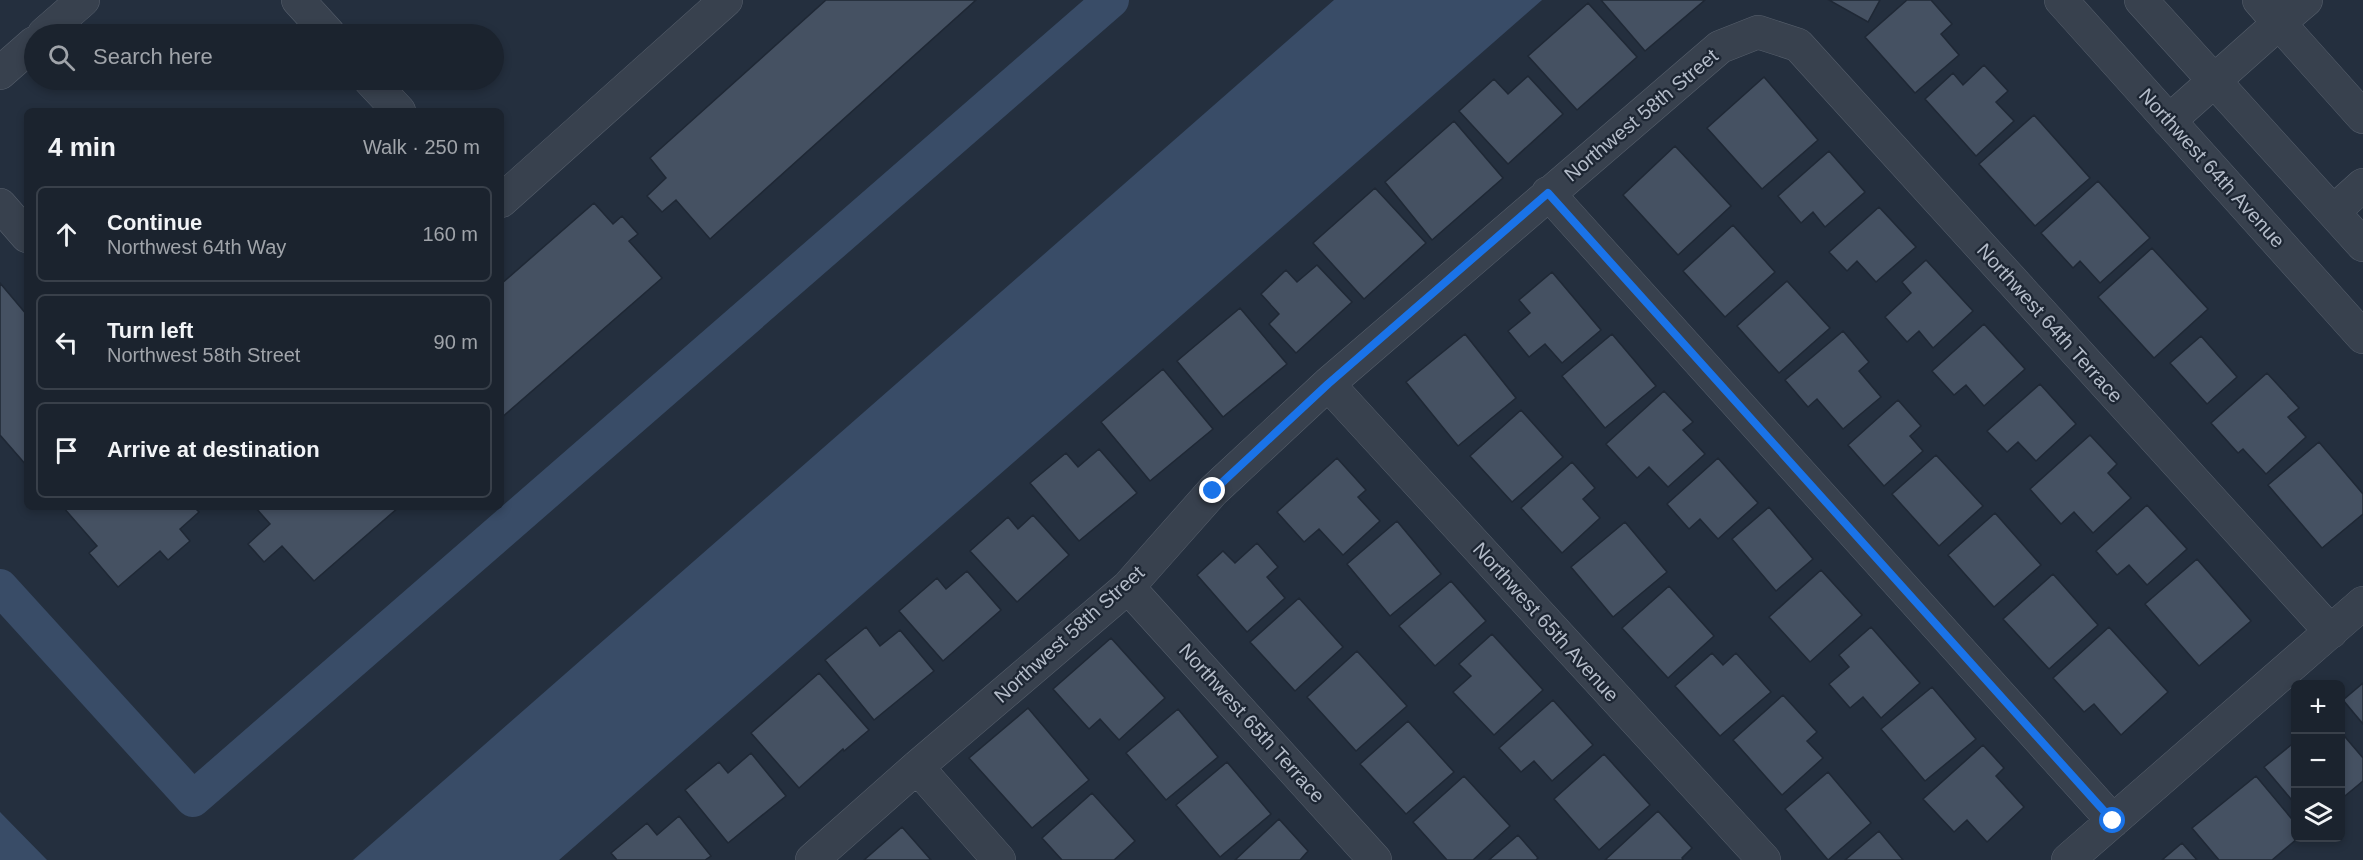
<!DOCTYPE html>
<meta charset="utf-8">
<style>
body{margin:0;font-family:Arial,sans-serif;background:#282f3a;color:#f1f3f6}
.controls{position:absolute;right:18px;bottom:18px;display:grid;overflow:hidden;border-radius:9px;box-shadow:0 3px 9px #0003}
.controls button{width:54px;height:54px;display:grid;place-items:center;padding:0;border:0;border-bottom:2px solid #39404a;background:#1b232e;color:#f1f3f6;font:30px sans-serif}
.stop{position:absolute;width:18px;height:18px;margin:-14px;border:4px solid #1a73e8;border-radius:50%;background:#fff}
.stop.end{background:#1a73e8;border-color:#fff;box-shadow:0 2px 6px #0008}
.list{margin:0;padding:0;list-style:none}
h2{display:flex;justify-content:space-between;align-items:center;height:78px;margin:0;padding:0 24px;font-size:26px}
h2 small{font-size:20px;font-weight:400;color:#a0a4aa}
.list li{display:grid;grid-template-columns:39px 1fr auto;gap:18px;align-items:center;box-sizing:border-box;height:96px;margin:0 12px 12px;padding:0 12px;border:2px solid #39404a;border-radius:9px}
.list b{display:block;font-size:22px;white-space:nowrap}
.list p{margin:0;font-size:20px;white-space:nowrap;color:#a0a4aa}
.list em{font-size:20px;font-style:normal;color:#a0a4aa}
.icon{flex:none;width:33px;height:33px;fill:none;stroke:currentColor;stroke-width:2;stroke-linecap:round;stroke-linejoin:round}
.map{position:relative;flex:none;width:2363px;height:860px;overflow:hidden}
.search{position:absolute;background:#1b232e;box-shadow:0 3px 9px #0003;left:24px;top:24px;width:480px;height:66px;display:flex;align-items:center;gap:15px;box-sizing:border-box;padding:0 21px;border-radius:33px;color:#a0a4aa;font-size:22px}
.panel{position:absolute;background:#1b232e;box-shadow:0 3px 9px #0003;left:24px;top:108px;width:480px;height:402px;border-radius:9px}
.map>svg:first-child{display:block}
</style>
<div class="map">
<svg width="2363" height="860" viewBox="0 0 2363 860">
<rect width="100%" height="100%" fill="#242f3e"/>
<path fill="#394c67" d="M1334 0H1542L559 860H353Z
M0 812 47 860H0Z"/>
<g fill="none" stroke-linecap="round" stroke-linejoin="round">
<path stroke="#394c67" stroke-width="36" d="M0 587 193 799 1111 0"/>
</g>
<path fill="#455162" stroke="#1f2835" stroke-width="1.5" d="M826 0H976L710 239 676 200 662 212 647 196 666 178 650 158Z
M1601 0H1705L1645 51Z
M1829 0H1880L1868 22Z
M1907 0H1931L1952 24 1941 34 1959 55 1915 93 1865 37Z
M1588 3 1637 57 1577 110 1528 56Z
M1984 65 2008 91 1996 102 2014 121 1976 156 1925 99 1953 73 1963 85Z
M1528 76 1563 114 1508 164 1459 111 1494 79 1508 94Z
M1764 77 1818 140 1762 189 1707 128Z
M2034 115 2090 178 2035 226 1979 164Z
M1454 121 1503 178 1432 240 1385 182Z
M1675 146 1731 206 1678 255 1623 195Z
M1829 151 1865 192 1825 227 1813 212 1801 223 1778 196Z
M2098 181 2150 238 2100 283 2080 261 2073 268 2041 233Z
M1375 188 1426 243 1364 299 1313 243Z
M594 203 613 224 622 216 638 234 629 241 662 278 501 418V284Z
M1879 207 1916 247 1876 282 1857 261 1847 271 1829 252Z
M1733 225 1775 272 1725 317 1683 271Z
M2152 248 2208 309 2154 358 2098 297Z
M1926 260 1973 311 1933 348 1919 331 1907 342 1885 317 1911 293 1902 282Z
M1317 265 1352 302 1296 353 1269 324 1279 314 1261 294 1286 270 1297 282Z
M1552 272 1601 330 1562 363 1545 344 1529 357 1508 331 1530 313 1519 300Z
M1787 281 1830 328 1779 373 1737 326Z
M0 283 27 315V466L0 435Z
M1240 308 1287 364 1223 417 1177 361Z
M1984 324 2025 369 1984 406 1966 385 1954 395 1932 371Z
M1843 331 1869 362 1859 371 1881 397 1843 429 1817 399 1808 407 1785 380Z
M1465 334 1516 398 1458 446 1406 382Z
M1612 334 1656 386 1605 428 1562 376Z
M2201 336 2237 377 2207 404 2170 363Z
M1163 369 1213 429 1150 481 1101 422Z
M2267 373 2299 408 2288 417 2306 437 2266 474 2243 449 2238 453 2211 423Z
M2040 384 2076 424 2036 461 2018 442 2007 452 1987 431Z
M1664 391 1693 422 1683 430 1705 454 1668 487 1649 467 1637 478 1606 444Z
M1898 400 1921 426 1910 436 1923 451 1884 486 1848 445Z
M1521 410 1563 457 1512 502 1470 456Z
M2090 435 2117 464 2108 473 2131 498 2093 533 2074 512 2061 524 2030 489Z
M2319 442 2363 494V514L2322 548 2268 485Z
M1099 449 1137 493 1079 541 1030 483 1066 453 1078 467Z
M1936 455 1983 506 1939 546 1892 494Z
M1337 458 1366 490 1358 497 1380 521 1343 555 1319 529 1304 542 1277 512Z
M1718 458 1758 503 1718 539 1700 519 1689 529 1667 504Z
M1572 462 1595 488 1583 499 1600 518 1562 553 1521 508Z
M2147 505 2187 549 2147 585 2129 565 2117 575 2096 551Z
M63 507H194L199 512 180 529 190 541 168 560 160 551 118 587 89 553 97 546Z
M255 507H399L314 581 282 546 264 562 248 544 270 524Z
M1769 507 1813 559 1776 591 1732 539Z
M1995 513 2041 565 1994 607 1948 555Z
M1033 515 1069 555 1017 602 970 551 1008 517 1018 529Z
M1397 521 1441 574 1390 616 1347 564Z
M1625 522 1667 572 1613 617 1571 567Z
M1257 543 1278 567 1267 577 1285 598 1247 632 1197 575 1223 551 1235 563Z
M2197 559 2251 621 2199 666 2145 604Z
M1821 570 1862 615 1810 662 1769 617Z
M967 571 1001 610 943 661 899 611 937 578 946 589Z
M2053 574 2098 625 2049 669 2003 619Z
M1451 581 1486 621 1435 666 1399 626Z
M1669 586 1714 636 1668 678 1622 628Z
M1299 598 1343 647 1295 691 1250 642Z
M866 627 880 646 900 630 934 671 874 720 825 660Z
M1871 627 1920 683 1881 718 1863 697 1850 708 1829 684 1849 667 1839 655Z
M2109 627 2168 692 2121 735 2094 704 2084 712 2053 678Z
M1492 634 1543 690 1494 735 1453 692 1471 676 1459 664Z
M1111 638 1165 698 1119 740 1100 719 1089 729 1053 689Z
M1357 651 1407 706 1356 751 1307 697Z
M1712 653 1723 665 1736 653 1771 692 1720 736 1675 686Z
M819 673 869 730 844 751 843 749 799 788 751 733Z
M2363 683V724L2343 700Z
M1932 687 1976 739 1925 781 1881 729Z
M1783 695 1817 732 1807 741 1823 758 1782 795 1733 740Z
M1553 700 1593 745 1552 781 1534 761 1521 772 1499 748Z
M1028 708 1089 780 1032 828 969 758Z
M1178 709 1218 757 1166 800 1126 753Z
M1408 721 1454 772 1406 814 1360 764Z
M2340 731 2363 758V781L2340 800Z
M2296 741V805L2264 767Z
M1983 745 2004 768 1996 776 2024 807 1987 842 1967 820 1954 832 1923 799Z
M751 753 786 796 728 843 685 790 719 762 728 773Z
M1604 754 1650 805 1599 850 1554 799Z
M1227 762 1271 814 1220 857 1176 805Z
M1828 772 1871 823 1828 860 1785 809Z
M1464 776 1510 826 1473 860H1447L1413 822Z
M2256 776 2296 824V838H2298L2272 860H2219L2192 828Z
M1092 793 1135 841 1114 860H1062L1042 838Z
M1658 811 1692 848 1682 858 1683 860H1605Z
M679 816 711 856 705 860H617L611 853 647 823 657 835Z
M1279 819 1308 851 1300 860H1235Z
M902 827 931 860H864Z
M1879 831 1903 860H1845Z
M1518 835 1538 858 1536 860H1489Z
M2182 843 2197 860H2162Z"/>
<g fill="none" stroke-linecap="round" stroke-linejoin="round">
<defs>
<path id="minor" d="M298 0 329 34
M2061 0 2363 337
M2141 0 2363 245
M2259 0 2279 23 2306 0
M44 34 83 0
M0 73 34 43
M370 80 399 111
M2169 121 2279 23 2363 117
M1548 193 2113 821
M501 201 726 0
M0 205 27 236
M2333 212 2363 185
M1328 384 1764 860
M1128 587 1375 860
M917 767 999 860
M812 860 917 767 1128 587 1213 491 1328 384 1720 47 1758 32 1798 45 2331 632
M2068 860 2363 603"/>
</defs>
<use href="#minor" stroke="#565f6c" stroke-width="34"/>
<use href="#minor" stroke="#38414e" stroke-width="33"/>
</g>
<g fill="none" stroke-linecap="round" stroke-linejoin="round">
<path stroke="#1a73e8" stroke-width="8" d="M1213 491 1328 384 1548 193 2113 821"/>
</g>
<g text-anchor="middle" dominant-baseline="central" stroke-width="4.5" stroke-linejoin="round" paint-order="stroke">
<g font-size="20" fill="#b4bcc9" stroke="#1d2633">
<text transform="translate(1641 115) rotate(-40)">Northwest 58th Street</text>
<text transform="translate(2212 168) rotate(48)">Northwest 64th Avenue</text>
<text transform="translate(2050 323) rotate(48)">Northwest 64th Terrace</text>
<text transform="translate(1546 622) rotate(48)">Northwest 65th Avenue</text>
<text transform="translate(1069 634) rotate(-42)">Northwest 58th Street</text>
<text transform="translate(1252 723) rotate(48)">Northwest 65th Terrace</text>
</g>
</g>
</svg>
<div class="controls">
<button>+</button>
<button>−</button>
<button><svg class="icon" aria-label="layers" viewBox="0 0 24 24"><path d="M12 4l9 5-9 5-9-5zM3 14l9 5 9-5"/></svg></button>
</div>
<div class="stop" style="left:2113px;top:821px"></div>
<div class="stop end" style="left:1213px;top:491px"></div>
<div class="search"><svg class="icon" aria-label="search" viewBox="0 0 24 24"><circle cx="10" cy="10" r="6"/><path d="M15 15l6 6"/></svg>Search here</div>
<section class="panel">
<h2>4 min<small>Walk · 250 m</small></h2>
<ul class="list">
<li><svg class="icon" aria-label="ahead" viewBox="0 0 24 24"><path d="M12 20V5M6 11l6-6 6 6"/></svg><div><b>Continue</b><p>Northwest 64th Way</p></div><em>160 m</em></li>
<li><svg class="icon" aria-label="left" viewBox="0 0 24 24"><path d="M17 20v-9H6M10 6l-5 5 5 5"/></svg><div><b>Turn left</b><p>Northwest 58th Street</p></div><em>90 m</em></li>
<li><svg class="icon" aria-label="arrive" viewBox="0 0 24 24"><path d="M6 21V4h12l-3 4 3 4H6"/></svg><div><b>Arrive at destination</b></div></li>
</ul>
</section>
</div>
